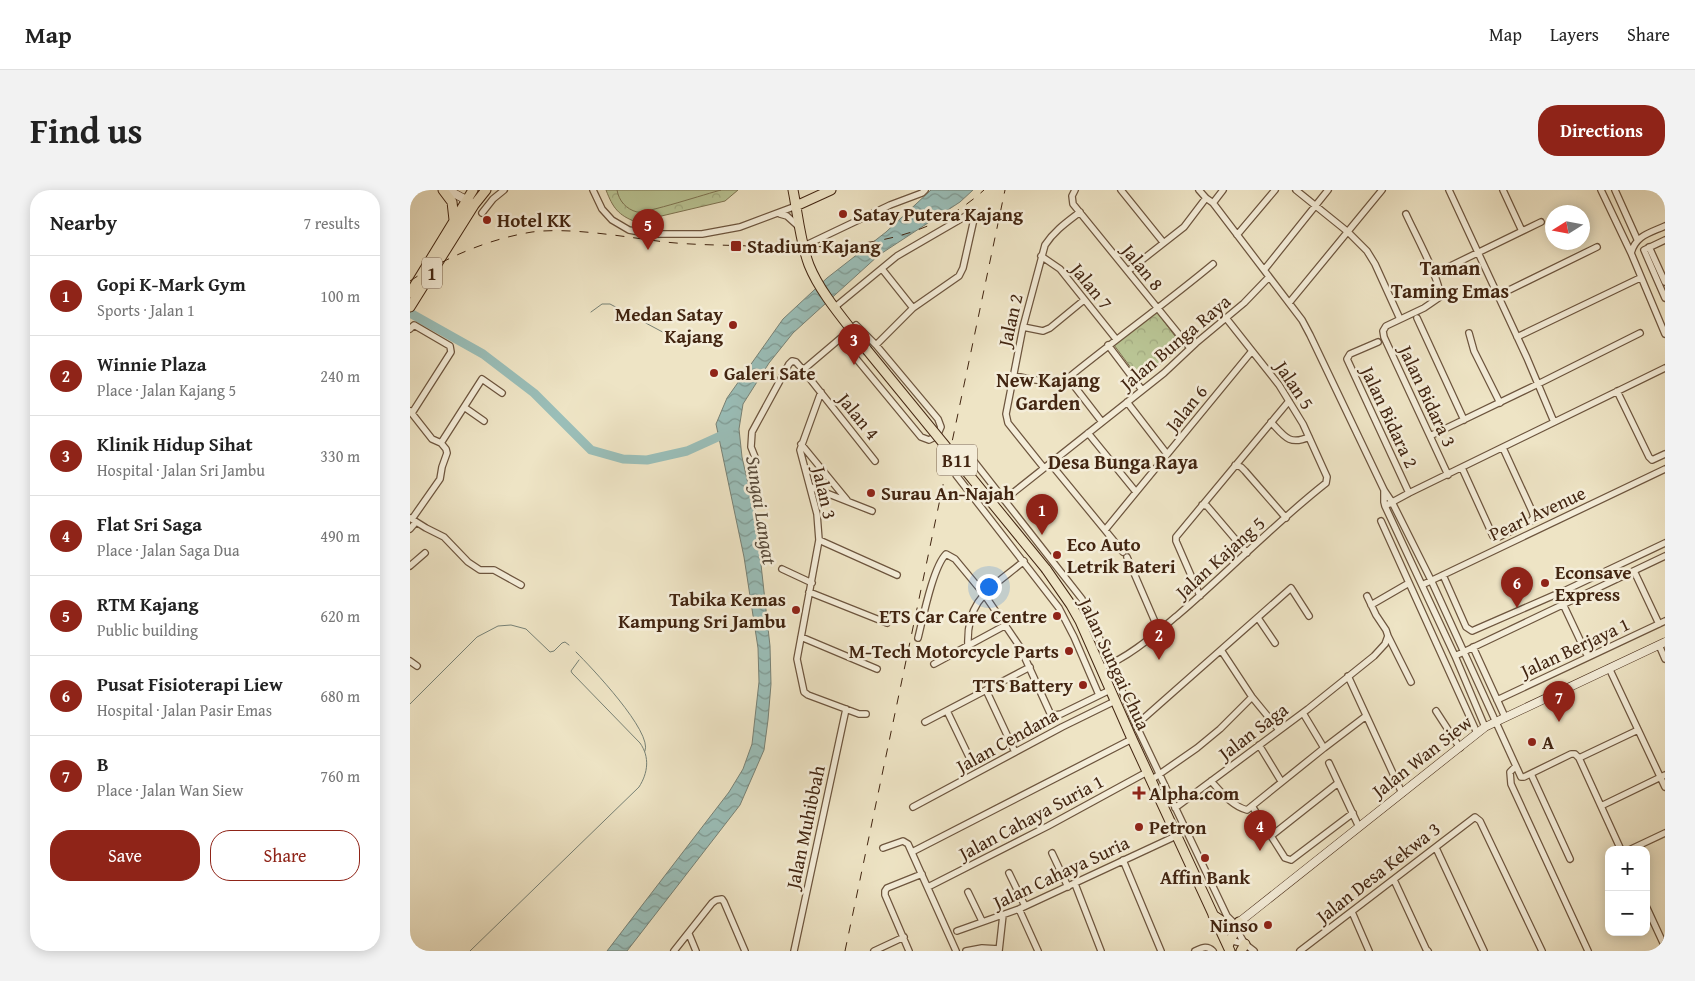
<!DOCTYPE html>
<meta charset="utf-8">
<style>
body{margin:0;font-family:"Gentium Book Plus",serif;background:#f2f2f2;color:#222}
.controls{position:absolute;right:15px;bottom:15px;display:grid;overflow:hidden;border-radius:10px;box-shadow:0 2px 12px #0003}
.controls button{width:45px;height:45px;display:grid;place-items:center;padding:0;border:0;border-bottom:1px solid #e0e0e0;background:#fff;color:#222;font:25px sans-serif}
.compass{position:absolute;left:1135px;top:15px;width:45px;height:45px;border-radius:50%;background:#fff;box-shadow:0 2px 12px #0003;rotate:259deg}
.you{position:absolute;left:578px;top:396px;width:18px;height:18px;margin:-12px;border:4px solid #fff;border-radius:50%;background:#1a73e8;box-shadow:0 0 0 8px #1a73e833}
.badge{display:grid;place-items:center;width:32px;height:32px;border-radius:50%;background:#8f2418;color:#fff;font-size:16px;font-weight:700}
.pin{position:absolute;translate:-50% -41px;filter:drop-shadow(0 1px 2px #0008)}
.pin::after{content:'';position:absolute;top:26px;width:18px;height:15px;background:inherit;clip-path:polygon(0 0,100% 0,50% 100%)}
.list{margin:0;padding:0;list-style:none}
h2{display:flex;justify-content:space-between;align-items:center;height:65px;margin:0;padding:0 20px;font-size:21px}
h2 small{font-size:16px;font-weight:400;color:#767676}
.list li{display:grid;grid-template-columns:32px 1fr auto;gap:15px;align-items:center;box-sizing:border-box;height:80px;padding:0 20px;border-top:1px solid #e0e0e0}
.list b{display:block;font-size:19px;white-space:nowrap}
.list p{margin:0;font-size:16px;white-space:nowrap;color:#767676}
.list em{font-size:16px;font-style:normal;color:#767676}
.actions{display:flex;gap:10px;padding:15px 20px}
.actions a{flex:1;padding:11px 0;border:1px solid #8f2418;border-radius:20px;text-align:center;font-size:18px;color:#8f2418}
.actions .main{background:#8f2418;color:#fff}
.map{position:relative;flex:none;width:1255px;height:761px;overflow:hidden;border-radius:20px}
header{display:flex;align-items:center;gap:30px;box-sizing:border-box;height:70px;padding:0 25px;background:#fff;border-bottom:1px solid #e0e0e0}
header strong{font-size:24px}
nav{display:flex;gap:28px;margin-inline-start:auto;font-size:18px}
.intro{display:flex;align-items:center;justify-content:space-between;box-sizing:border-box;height:120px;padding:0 30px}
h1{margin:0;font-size:35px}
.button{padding:12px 22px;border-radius:20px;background:#8f2418;color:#fff;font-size:18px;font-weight:700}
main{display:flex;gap:30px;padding:0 30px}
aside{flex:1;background:#fff;border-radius:20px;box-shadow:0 2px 12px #0003}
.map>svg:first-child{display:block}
</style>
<header>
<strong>Map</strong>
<nav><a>Map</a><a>Layers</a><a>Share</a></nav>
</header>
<div class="intro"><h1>Find us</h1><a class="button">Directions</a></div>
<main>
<aside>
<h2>Nearby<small>7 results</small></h2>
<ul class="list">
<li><span class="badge">1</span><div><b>Gopi K-Mark Gym</b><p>Sports · Jalan 1</p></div><em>100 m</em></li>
<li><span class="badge">2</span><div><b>Winnie Plaza</b><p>Place · Jalan Kajang 5</p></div><em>240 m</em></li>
<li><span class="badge">3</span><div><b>Klinik Hidup Sihat</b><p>Hospital · Jalan Sri Jambu</p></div><em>330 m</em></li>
<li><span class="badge">4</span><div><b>Flat Sri Saga</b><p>Place · Jalan Saga Dua</p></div><em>490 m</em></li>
<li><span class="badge">5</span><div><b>RTM Kajang</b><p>Public building</p></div><em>620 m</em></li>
<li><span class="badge">6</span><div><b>Pusat Fisioterapi Liew</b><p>Hospital · Jalan Pasir Emas</p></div><em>680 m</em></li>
<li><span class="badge">7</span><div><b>B</b><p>Place · Jalan Wan Siew</p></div><em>760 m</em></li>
</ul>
<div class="actions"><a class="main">Save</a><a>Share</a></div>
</aside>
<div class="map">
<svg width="1255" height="761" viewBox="0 0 1255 761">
<defs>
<pattern id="park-crowns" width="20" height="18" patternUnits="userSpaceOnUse" patternTransform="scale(1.25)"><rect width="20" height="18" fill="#b9c494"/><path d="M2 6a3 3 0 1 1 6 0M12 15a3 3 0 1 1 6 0" fill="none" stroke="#a0a87f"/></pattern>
<pattern id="water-waves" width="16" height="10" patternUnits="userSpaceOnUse" patternTransform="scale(1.25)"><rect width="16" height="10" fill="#9abeb8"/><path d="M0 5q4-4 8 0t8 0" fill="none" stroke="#7f9a94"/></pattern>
</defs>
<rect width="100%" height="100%" fill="#eee4c5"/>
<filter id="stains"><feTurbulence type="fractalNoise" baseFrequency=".004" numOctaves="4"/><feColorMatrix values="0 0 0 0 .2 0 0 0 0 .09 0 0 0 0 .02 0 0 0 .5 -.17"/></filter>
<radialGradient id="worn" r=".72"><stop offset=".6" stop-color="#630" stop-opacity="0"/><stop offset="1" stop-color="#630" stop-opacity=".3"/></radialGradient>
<path fill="url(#park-crowns)" stroke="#7e7452" d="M196 0H328L315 11 226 32C208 25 203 18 196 0Z
M747 122 773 157 730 190 704 155Z"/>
<path fill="#b9c494" stroke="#7e7452" d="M207 0H311C299 3 234 24 227 22 216 19 209 11 207 0Z"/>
<path fill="url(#water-waves)" stroke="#778175" d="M521 0H563L550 12 469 65 383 143 359 173 333 214 329 239 332 267 346 329 360 456 361 494 358 530 354 560 330 615 217 761H197L319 602 333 579 342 554 349 492 348 458 334 367 306 234 317 208 373 129 417 88 476 42Z"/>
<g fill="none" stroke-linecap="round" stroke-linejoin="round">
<path stroke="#778175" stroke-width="1" d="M181 122 192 114H200L277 155
M166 462C181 477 243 542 235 561
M0 514 67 447 88 436 101 435 116 439 140 462 144 461 152 453 155 452 159 455
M60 761 229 597C238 583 240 567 230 553L162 483 161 481 169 470"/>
<path stroke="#9abeb8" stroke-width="9" d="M0 123 73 164 124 203 181 260 213 269 237 270 277 261 319 242"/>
<defs>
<path id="street" d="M183 0 192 19 202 30 219 40 241 44H292L330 37 386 16
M665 0 662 6 663 14 780 158
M711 0 753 52
M789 0 796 8 803 13 892 130 900 145 974 300 982 312 1021 390 1111 587H1114L1161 564H1165L1169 568 1211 660
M886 0 938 42 957 61 965 74 990 129
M1039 0 1117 168 1144 232
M1093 0 1112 41
M1191 0 1221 63
M1205 0 1227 49
M1254 0 1255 1
M803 13 813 0
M72 23 83 9 94 0
M370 24 377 26 388 36
M996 24C1003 40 1032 93 1030 107L1014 118 976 136 973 141 974 147 1038 285
M1255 36C1240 43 1226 45 1221 63L1255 144
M827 45 865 0
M1255 50 1234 60 1255 108
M394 56 480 15 512 3 515 0
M1239 57 1255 92
M631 66 650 79 706 149
M472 79 503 118
M854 80 918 0
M718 81 774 37 796 8
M1024 84 1131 32
M1087 106 1187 57
M879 113 972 0
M425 117 487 66 561 23 564 29 553 78 549 86 503 118 466 155
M1007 128 1054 230
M613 137 633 141 640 138 674 110
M0 139 4 135 40 156 41 162 2 223
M1059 143 1064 161 1090 213
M1107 147 1230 88
M968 152 940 164 937 169 999 303
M698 155 732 200
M393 180 446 135 466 155 528 229 531 237 527 246 519 250 511 247 430 149
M603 186C620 188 642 196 658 188 706 149 756 113 803 74
M658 188 692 232
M1207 201 1239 267 1242 270 1255 264
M411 202 390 260 407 324 409 350 387 469 394 502 398 505 449 524H456
M717 212 757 264
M54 217 74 231
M0 221 22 249 31 253 36 259 37 263 32 277 30 289 2 329
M861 232C874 246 879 256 899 247
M678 243 726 302
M1020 246 1128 194 1230 143
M31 253 72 189 92 203
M391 254 437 310
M347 272 341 257 342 242 379 174 382 171 386 172 393 180 465 271
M640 273 713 362
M825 275 831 277 835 281 876 328
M634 278 598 233 596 224 613 137 635 55C644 41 657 32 670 22
M1052 278 1083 346 1089 347 1121 331 1124 327 1122 321 1093 258
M401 297 462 321
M974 300V312L975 316 1045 466 1075 537
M594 310 754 183 786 153 834 113 859 87
M792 315 797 316 837 363
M975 316 999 303 1255 178
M0 328 16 338 34 347 58 372 70 380H84L111 395
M971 331 1067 543
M0 339 6 332
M695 340 842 161
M409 350 487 385
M717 367 749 441
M0 376 15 363
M372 379 402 393
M1224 381 1249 434
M1033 385 1056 437 1062 441 1156 400 1255 353
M1012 395 1255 279
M399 402 477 433
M790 406 766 351V347L879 211
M1153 414 1178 467
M961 415 999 393
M848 428 865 453
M978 446 1001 492
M391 447 467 479
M508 448C513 428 523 377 536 364L545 369 574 404 610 457 640 523 645 525 651 524 700 500
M1249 455 1255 469
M558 456C556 408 581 399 614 371
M1063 457 1095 527
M811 460 842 507 869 540
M1045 466 1255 366
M0 471 7 476
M524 474 596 435
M691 478C720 467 745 444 769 424 819 381 865 333 916 293L917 287 893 234 869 195 816 128
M1199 478 1255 597
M938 486 992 603
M576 500 605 562
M689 505 664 447 649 418 546 285 544 276 550 265H557L563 270 672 409 701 474 726 535 817 726 824 733
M1087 510 1255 431
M537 521 563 575
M1026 521 1050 558
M893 523 914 558
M515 532 620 477
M726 535 881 398 899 426
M849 555 871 591
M1169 568 1228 540
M919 573 949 637
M1106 576 1100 582 1101 594 1178 761
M1121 584 1160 669
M741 590 787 558 810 539 842 507
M801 591C812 603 822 616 837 620L914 558 956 526
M842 616 875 668 881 670 943 623
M1191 616 1255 585
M503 617 652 537 705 511
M765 618 898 519 964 466 975 454 978 446 976 440 966 425 957 406
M861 646 928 593
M473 658 493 651 498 654 546 761
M1026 658 1074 761
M1219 660 1255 643
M502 662 722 549
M642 663 658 697
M713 670 751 761
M599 683 615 716
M984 690 1016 759 1018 761
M665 694 691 761
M518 697 638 636 737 582
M558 702 572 731
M1236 716 1255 757
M609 719 628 761
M942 722 959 761
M829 735V744L835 754
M547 741 609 719 766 646
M279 744 286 761
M819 750 835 754 844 761
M264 761 302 713 306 710 312 709 314 712 335 761
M384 761 436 519
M464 761 494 747
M499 761 475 705V701L477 698 512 684
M556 761 572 758 589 759
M589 761 593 725
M785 761C792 758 797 755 803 761
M890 761 1065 627 1070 631 1132 761"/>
<path id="secondary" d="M38 0 60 12
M812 743 823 737 1075 537 1255 452"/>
<path id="primary" d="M33 0 42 12 44 30
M383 0C388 25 390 51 399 75 411 105 438 134 457 160
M386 16 421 0
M0 103 63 0
M0 117 64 15 76 0
M636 379 661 415 670 431 722 549 820 761
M803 725 815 733 825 735
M818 756 829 732
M831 761 835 754"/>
</defs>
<use href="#street" stroke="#6d553e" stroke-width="8"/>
<use href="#secondary" stroke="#422511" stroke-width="9"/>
<use href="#primary" stroke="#422511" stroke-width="11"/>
<use href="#street" stroke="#f4edd9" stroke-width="5.5"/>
<use href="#secondary" stroke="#f4edd9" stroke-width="8"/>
<use href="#primary" stroke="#eee4c5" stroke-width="9"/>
<path stroke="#422511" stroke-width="1" stroke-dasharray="9 9" stroke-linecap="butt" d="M0 91C36 67 79 49 122 42 161 37 215 47 255 52 283 55 313 55 342 56 425 59 509 59 574 0
M435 761 595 0"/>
<defs>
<path id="primary-bridge" d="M457 160 636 379"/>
</defs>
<use href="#primary-bridge" stroke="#422511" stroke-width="11" stroke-linecap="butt"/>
<use href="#primary-bridge" stroke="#eee4c5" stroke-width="9"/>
</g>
<g fill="#8f2418" stroke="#f4edd9" stroke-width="2">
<circle cx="433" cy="24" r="5"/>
<circle cx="77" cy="30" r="5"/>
<rect x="320" y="50" width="12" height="12" rx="2.5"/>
<circle cx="323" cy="135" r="5"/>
<circle cx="304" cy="183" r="5"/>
<circle cx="461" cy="303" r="5"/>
<circle cx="647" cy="365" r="5"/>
<circle cx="1135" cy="393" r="5"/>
<circle cx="386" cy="420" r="5"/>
<circle cx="647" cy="426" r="5"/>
<circle cx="659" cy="461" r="5"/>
<circle cx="673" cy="495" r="5"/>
<circle cx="1122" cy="552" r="5"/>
<path d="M726.5 595.5h5v5h5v5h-5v5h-5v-5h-5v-5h5z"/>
<circle cx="729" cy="637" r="5"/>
<circle cx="795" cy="668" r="5"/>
<circle cx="858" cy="735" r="5"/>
</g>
<g text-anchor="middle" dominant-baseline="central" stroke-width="5" stroke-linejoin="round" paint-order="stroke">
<g fill="#f4edd9" stroke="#77614d" stroke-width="1">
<rect x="12" y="67.5" width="20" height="31" rx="4"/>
<rect x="527" y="254.5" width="40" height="31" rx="4"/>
</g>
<g font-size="18" font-weight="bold" fill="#422511">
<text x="22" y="83">1</text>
<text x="547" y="270">B11</text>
</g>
<g font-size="19" font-weight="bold" fill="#422511" stroke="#f4edd9" text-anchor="start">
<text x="443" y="24">Satay Putera Kajang</text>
<text x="87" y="30">Hotel KK</text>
<text x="337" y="56">Stadium Kajang</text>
<text x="313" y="124" text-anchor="end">Medan Satay<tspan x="313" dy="22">Kajang</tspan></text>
<text x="314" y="183">Galeri Sate</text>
<text x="471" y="303">Surau An-Najah</text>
<text x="657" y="354">Eco Auto<tspan x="657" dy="22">Letrik Bateri</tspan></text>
<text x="1145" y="382">Econsave<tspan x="1145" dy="22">Express</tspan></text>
<text x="376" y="409" text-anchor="end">Tabika Kemas<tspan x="376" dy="22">Kampung Sri Jambu</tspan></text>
<text x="637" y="426" text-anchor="end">ETS Car Care Centre</text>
<text x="649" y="461" text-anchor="end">M-Tech Motorcycle Parts</text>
<text x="663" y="495" text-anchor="end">TTS Battery</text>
<text x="1132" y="552">A</text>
<text x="739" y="603">Alpha.com</text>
<text x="739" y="637">Petron</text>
<text x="795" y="687" text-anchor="middle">Affin Bank</text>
<text x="848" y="735" text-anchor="end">Ninso</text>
</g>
<g font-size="19" fill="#422511" stroke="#f4edd9">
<text transform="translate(733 77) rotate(51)">Jalan 8</text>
<text transform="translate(682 96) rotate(51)">Jalan 7</text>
<text transform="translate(600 130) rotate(-77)">Jalan 2</text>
<text transform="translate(765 152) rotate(-40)">Jalan Bunga Raya</text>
<text transform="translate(885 195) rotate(56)">Jalan 5</text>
<text transform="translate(1018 206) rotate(65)">Jalan Bidara 3</text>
<text transform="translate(776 218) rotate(-51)">Jalan 6</text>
<text transform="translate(449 226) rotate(51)">Jalan 4</text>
<text transform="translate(980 227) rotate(65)">Jalan Bidara 2</text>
<text transform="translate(415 303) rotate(77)">Jalan 3</text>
<text transform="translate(1127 323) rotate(-25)">Pearl Avenue</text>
<text transform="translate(810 367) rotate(-42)">Jalan Kajang 5</text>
<text transform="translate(1165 457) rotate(-25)">Jalan Berjaya 1</text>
<text transform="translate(705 474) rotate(65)">Jalan Sungai Chua</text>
<text transform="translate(843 541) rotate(-37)">Jalan Saga</text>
<text transform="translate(597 550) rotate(-29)">Jalan Cendana</text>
<text transform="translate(1012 566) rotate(-38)">Jalan Wan Siew</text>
<text transform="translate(621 627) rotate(-28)">Jalan Cahaya Suria 1</text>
<text transform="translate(395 637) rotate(-78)">Jalan Muhibbah</text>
<text transform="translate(651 682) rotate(-25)">Jalan Cahaya Suria</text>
<text transform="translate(968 682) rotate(-38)">Jalan Desa Kekwa 3</text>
</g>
<g font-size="20" font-weight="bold" fill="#422511" stroke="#f4edd9">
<text x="1040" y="77">Taman<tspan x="1040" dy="23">Taming Emas</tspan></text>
<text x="638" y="189">New Kajang<tspan x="638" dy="23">Garden</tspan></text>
<text x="713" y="271">Desa Bunga Raya</text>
</g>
<g font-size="20" font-style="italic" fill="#584b3b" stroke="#f4edd9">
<text transform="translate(352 320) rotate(81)">Sungai Langat</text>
</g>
</g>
<rect width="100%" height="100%" filter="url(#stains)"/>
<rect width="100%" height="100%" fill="url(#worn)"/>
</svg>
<div class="controls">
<button>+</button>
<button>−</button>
</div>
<svg class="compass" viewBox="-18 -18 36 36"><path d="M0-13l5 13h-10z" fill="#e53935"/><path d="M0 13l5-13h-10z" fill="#767676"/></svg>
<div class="you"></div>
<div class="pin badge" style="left:632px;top:345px">1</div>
<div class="pin badge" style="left:749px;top:470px">2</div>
<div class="pin badge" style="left:444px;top:175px">3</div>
<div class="pin badge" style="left:850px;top:661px">4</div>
<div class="pin badge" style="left:238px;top:60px">5</div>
<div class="pin badge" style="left:1107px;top:418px">6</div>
<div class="pin badge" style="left:1149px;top:532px">7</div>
</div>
</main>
